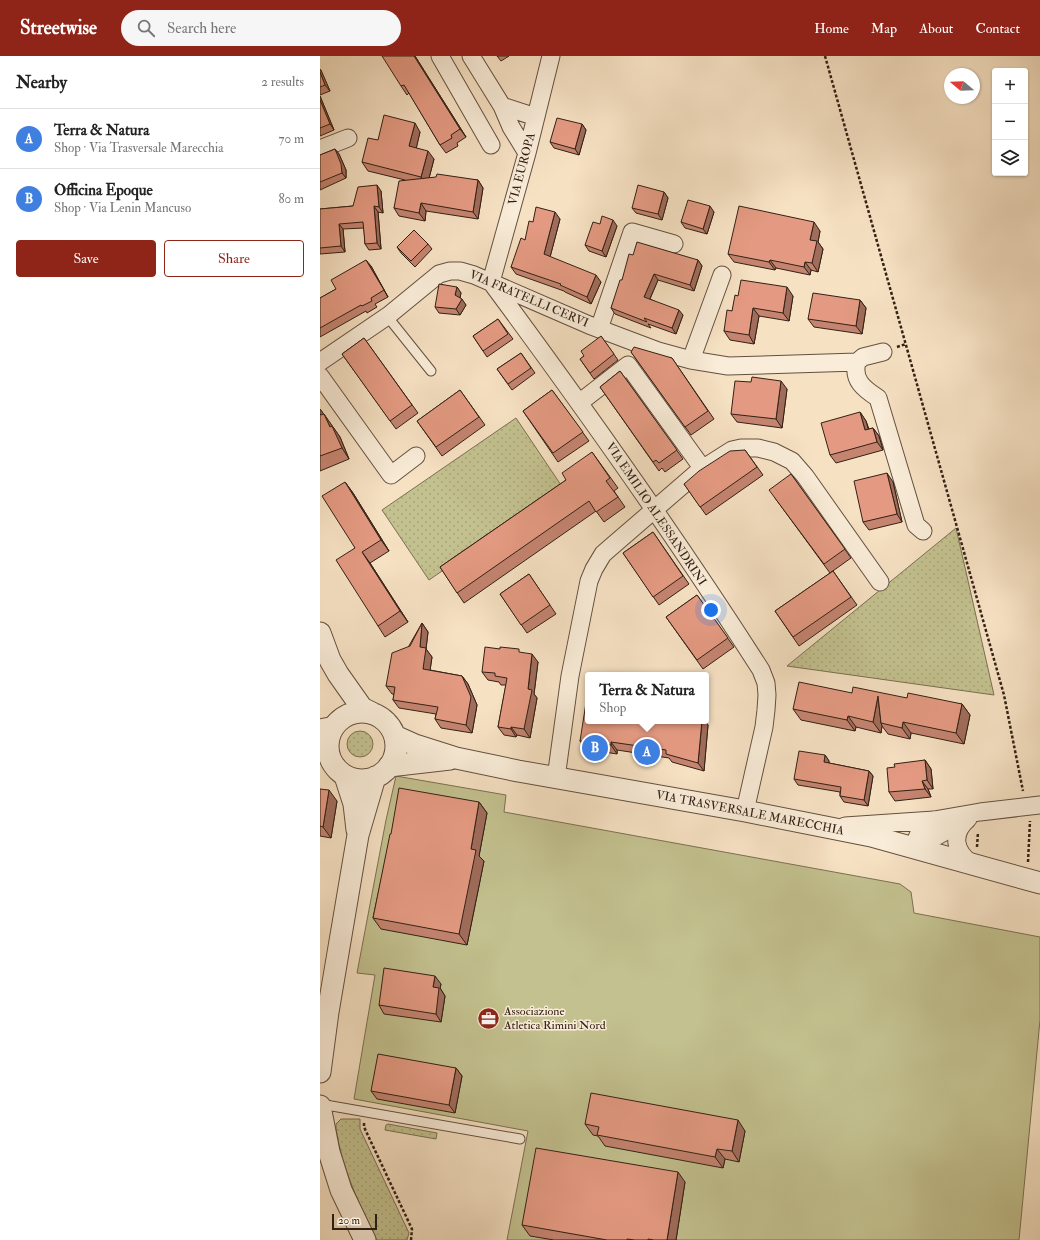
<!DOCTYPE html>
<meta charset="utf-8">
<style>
body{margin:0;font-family:"IM FELL Double Pica",serif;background:#f6f6f6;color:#222}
.controls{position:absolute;right:12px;top:12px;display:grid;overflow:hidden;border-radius:4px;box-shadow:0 1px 3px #0004}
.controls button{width:36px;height:36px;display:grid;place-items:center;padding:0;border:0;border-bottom:1px solid #e0e0e0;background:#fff;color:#222;font:20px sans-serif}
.compass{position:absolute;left:624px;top:12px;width:36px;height:36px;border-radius:50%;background:#fff;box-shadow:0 1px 3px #0004;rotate:289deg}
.scale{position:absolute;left:12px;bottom:10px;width:45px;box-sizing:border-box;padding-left:4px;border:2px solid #332015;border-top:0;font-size:11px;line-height:14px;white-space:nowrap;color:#332015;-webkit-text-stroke:3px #f9ecd8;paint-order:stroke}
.you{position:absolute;left:391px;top:554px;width:14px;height:14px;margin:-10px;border:3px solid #fff;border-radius:50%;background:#1a73e8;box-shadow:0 0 0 6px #1a73e833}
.badge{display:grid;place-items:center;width:26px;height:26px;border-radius:50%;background:#8f2418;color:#fff;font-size:13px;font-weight:700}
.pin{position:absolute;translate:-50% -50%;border:2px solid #fff;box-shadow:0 1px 4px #0006}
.popup{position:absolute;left:265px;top:616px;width:124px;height:52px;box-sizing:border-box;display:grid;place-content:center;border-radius:4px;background:#fff;filter:drop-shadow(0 1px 3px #0005);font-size:13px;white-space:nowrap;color:#767676}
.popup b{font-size:15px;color:#222}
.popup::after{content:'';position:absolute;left:50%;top:100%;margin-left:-8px;border:8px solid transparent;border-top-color:#fff}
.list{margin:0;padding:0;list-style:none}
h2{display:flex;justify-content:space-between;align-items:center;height:52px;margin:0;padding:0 16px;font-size:17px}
h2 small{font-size:13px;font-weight:400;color:#767676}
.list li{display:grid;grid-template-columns:26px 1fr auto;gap:12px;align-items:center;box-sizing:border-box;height:60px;padding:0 16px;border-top:1px solid #e0e0e0}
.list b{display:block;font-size:15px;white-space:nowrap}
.list p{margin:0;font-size:13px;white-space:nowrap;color:#767676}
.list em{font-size:13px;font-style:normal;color:#767676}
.actions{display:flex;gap:8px;padding:12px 16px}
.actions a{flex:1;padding:9px 0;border:1px solid #8f2418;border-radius:4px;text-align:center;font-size:14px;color:#8f2418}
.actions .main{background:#8f2418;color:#fff}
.icon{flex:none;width:22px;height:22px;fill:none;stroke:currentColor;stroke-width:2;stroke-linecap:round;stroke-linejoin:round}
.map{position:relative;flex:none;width:720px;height:1184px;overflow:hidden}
header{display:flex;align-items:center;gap:24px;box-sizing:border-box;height:56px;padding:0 20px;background:#8f2418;color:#fff}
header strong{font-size:19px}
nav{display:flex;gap:22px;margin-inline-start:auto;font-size:14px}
.search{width:280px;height:36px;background:#f6f6f6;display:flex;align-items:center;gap:10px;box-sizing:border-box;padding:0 14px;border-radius:22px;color:#767676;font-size:15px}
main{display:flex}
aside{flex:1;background:#fff}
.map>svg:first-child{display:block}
</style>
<header>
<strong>Streetwise</strong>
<div class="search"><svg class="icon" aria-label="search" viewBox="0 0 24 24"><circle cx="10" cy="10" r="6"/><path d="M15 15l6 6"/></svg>Search here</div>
<nav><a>Home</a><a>Map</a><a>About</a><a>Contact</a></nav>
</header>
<main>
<aside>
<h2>Nearby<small>2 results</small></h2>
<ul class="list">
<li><span class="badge" style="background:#3f7fe0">A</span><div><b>Terra &amp; Natura</b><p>Shop · Via Trasversale Marecchia</p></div><em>70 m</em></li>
<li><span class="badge" style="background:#3f7fe0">B</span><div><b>Officina Epoque</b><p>Shop · Via Lenin Mancuso</p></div><em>80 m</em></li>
</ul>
<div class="actions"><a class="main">Save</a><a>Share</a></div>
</aside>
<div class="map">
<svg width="720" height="1184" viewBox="0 0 720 1184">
<defs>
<pattern id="grass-dots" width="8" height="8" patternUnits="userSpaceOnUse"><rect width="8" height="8" fill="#c3c18f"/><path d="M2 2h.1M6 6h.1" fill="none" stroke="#a8a67a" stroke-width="1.8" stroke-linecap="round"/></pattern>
</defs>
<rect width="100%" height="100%" fill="#f6e1c3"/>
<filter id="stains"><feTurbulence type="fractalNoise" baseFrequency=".005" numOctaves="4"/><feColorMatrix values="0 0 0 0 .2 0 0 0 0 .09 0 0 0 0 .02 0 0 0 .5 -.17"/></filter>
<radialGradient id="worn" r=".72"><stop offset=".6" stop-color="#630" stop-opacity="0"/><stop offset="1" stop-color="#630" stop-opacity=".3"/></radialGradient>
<path fill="url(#grass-dots)" stroke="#7b7052" d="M196 362 243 432 109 524 62 454Z
M636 472 674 639 467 610Z
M27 688a13 13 0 1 1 26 0a13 13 0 1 1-26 0Z
M21 1063H40V1073L89 1177 87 1184H57C38 1146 23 1115 16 1073V1068Z
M68 1068 117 1077 116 1083 65 1074 66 1069Z"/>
<path fill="#c3c18f" stroke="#7b7052" d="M76 720 186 739 184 756 580 828 591 836 594 857 720 881V964L699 1184H187L208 1075 34 1043 55 919 37 917 66 764Z"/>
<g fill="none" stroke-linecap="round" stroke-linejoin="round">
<defs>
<path id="service" d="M67 260 111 315
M0 1048 200 1083"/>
<path id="minor" d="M120 0 171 89
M151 0 182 50 191 71 207 97
M231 0 207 97 171 226C265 353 356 481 441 614L446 627 447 639 446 654 444 671 425 755
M182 50 216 61
M0 93 28 82
M279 273 312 176 354 188
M371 304 402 219
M0 306 69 259 119 218 130 215H140L154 219 269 269 338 295 371 304 408 310 537 306 543 301 563 296
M537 306C532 324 544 333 558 342L596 469 603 475
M0 320 71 419 96 400
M259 347 308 309 383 413
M0 672 15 669
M0 695 9 698
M236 722 250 620 269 525 274 513 283 498 291 491 379 415 412 394 421 392H438L454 396 472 405 485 420 560 526
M648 763C631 778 634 795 652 808
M614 764C601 771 597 777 595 791 613 784 629 772 647 764
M525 770 614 764 660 756 720 749"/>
<path id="tertiary" d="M0 577 10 604 18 618 42 652 52 657
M8 690a34 34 0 1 1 68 0a34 34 0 1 1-68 0Z
M75 680 95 689 136 702 198 715 425 755 551 780 720 827
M69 710 130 703
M25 720 34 748 37 774
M0 1016 8 956 38 779 55 721
M0 1050 9 1096 21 1134 45 1184"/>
</defs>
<use href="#service" stroke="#645040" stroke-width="11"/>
<use href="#minor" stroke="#645040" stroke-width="19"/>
<use href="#tertiary" stroke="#645040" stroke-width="23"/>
<path stroke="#332015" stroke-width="2.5" stroke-dasharray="3 2" stroke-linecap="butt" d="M505 0 684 639 703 735
M577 291 586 288
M657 791 658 776
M708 806 710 765
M44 1067V1071L92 1173 91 1184"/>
<use href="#service" stroke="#f9ecd8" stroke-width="9"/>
<use href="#minor" stroke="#f9ecd8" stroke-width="17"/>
<use href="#tertiary" stroke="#f9ecd8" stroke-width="21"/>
</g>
<path fill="#c48470" stroke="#332015" d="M95 0 146 81 137 87 138 90 126 97 120 89 89 37 87 39 81 30Z
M177 0H189L181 5Z
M0 13 10 35 0 39Z
M0 40 14 74 0 80Z
M262 68 266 74 259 99 234 92 230 86Z
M100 76 96 92 114 103 109 122 158 124 163 132 158 163 106 155 105 165 79 160 74 152 85 124 48 115 42 106Z
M15 93 19 98 26 114V122L0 134V99Z
M61 135 63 157 58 156 61 193 49 194 45 188 44 172 23 173 25 196 0 198V153L33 150Z
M344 136 348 142 342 164 316 157 312 152Z
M394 156 387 178 365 172 361 166Z
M240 163 230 201 281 226 271 248 245 236 244 235 196 218 191 211 205 184 213 166Z
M297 170 286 201 269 195 265 189Z
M500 175 498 186 503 193 498 216 491 214 490 219 456 212 455 214 414 206 408 198Z
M108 188 112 193 95 211 81 197 77 191Z
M313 199 378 204 382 210 374 235 338 224 330 243 363 259 356 278 328 268 331 272 295 258 291 252 302 224Z
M51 210 68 241 55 248 57 251 47 257 46 255 0 281V242L16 233Z
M137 231 141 237 140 242 146 249 140 259 119 257 115 251Z
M418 240H473L469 265 439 260 434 288 410 284 404 275Z
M540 244 546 252 542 278 494 271 488 263Z
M178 263 193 283 167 301 153 280Z
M281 280 298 304 274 323 260 303 264 300Z
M44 282 98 357 76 373 22 298Z
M311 296 352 302 394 363 371 379Z
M201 297 215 317 192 334 177 313Z
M300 315 363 403 345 416 342 412 339 415 280 331Z
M467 333 462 372 417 366 411 358Z
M140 334 165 369 122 400 97 365Z
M232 334 269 385 238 406 203 355Z
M0 353 20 381 29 403 0 415Z
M540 356 546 365 549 373 553 372 559 380 563 394 516 407 510 399Z
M425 394 443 419 386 459 364 428Z
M272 396 298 432 294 435 305 451 284 466 276 455 144 547 120 511 246 424Z
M471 418 531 502 510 517 455 442Z
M25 426 33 437 69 495 50 507 88 566 65 581 58 570 35 492Z
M573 426 582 466 549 474 543 466Z
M333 476 369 528 339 549 303 497Z
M513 515 537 549 479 590 455 555Z
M209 518 236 558 207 577 180 538Z
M377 539 414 591 383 613 346 561Z
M102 567 108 576 106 593 112 601 110 614 142 620 148 628 157 649 152 677 121 672 115 663 116 658 79 652 73 644 74 638H72L66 630Z
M202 597 218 606 214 638 217 642 210 682 197 679 196 681 184 679 178 671 186 629H181L179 626 168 624 162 616Z
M532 637 642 648 650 659 644 688 591 677 590 683 568 678 562 670 561 677 536 671 535 675 481 664 473 653Z
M268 665H385L388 669 384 715 352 706 349 702 297 694V698L266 693 260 685Z
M505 699 509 705V707L549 715 553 720 548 750 524 746 520 740V736L478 729 474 723Z
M605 704 611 713 613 733H608L611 741 575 745 569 736 575 711Z
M0 733 17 745 11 782 0 780Z
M159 746 167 757 159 800 164 805 147 889 61 873 53 862 71 778Z
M121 928 120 932 125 940 121 966 64 958 59 949Z
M136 1012 142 1020 135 1057 57 1043 51 1035Z
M265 1068 425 1075 419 1106 405 1103 403 1112 285 1090 278 1080 273 1079Z
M365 1126 356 1184H234L210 1180 202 1169Z"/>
<path fill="#a06c5b" stroke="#332015" d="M94 0H95L146 81 140 73Z
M0 13 1 14 10 35 5 29 0 16Z
M0 40 14 74 10 68 0 44Z
M95 67 100 76 95 98 89 90Z
M262 68 266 74 259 99 255 93Z
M15 93 19 98 26 114V122L22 117Z
M108 95 114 103 107 130 101 121Z
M158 124 163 132 158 163 153 156Z
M57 129 61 135 63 157 59 151Z
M344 136 348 142 342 164 338 158Z
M101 147 106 155 105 165 99 157Z
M54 150 58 156 61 193 57 187Z
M390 150 394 156 387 178 383 173Z
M235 156 240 163 229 205 224 198Z
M293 164 297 170 286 201 282 195Z
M494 166 500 175 498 186 503 193 498 216 492 207 490 184Z
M19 168 23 173 25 196 21 190Z
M46 204 51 210 68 241 64 234Z
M378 204 382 210 374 235 370 229Z
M450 204 456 212 455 214 449 206Z
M485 206 491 214 490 219 484 211Z
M334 218 338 224 328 247 324 241Z
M276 219 281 226 271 248 267 241Z
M137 231 141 237 139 245 135 239Z
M467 231 473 240 469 265 463 257Z
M142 243 146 249 140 259 136 253Z
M540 244 546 252 542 278 536 270Z
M433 252 439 260 434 288 429 279Z
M359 254 363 259 356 278 352 272Z
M461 325 467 333 462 372 456 363Z
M0 353 3 357 9 371 1 359 0 358Z
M540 356 546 365 551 383 545 374Z
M4 358 20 381 29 403 22 392 10 371Z
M553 372 559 380 563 394 557 386Z
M567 417 573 426 582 466 577 458Z
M25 426 33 437 69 495 61 484Z
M42 496 50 507 88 566 80 555Z
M102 567 108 576 106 593 112 601 109 622 103 613 100 591Z
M212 598 218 606 214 638 217 642 210 682 204 673Z
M142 620 148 628 157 649 152 677 146 669Z
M558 640 561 667 562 670 561 677 553 666Z
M642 648 650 659 644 688 636 677Z
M528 660 536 671 535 675 527 664Z
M382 665H385L388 669 384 715 378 707Z
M583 666 591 677 590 683 582 672Z
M191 671 197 679 196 681 191 673Z
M291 686 297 694V698L291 689Z
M505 699 509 705 508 712 504 706Z
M605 704 611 713 613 733 607 724Z
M549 715 553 720 548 750 544 744Z
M602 725 608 733 611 741 605 733Z
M9 734 17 745 11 782 3 771Z
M159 746 167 757 159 800 164 805 147 889 139 878 151 793Z
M115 920 121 928 120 932 125 940 121 966 116 958 113 931Z
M136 1012 142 1020 135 1057 129 1049Z
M418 1064 425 1075 419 1106 412 1095Z
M397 1093 405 1103 403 1112 395 1101Z
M358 1116 365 1126 356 1184H347Z"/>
<path fill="#e49a82" stroke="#332015" d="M62 0H94L140 73 131 79 132 82 120 89 84 29 81 30Z
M0 16 5 29 0 31Z
M0 44 10 68 0 72Z
M64 59 95 67 89 90 108 95 101 121 42 106 48 82 58 84Z
M237 62 262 68 255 93 230 86Z
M15 93 21 108 22 117 0 126V99Z
M117 118 158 124 153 156 101 147 99 157 74 152 79 125 116 121Z
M57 129 59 151 54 150 57 187 45 188 43 166 19 168 21 190 0 192V153L33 150 38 131Z
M318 129 344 136 338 158 312 152Z
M368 144 390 150 383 173 361 166Z
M419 150 494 166 490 184 497 185 492 207 485 206 484 211 450 204 449 206 408 198Z
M216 151 235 156 224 198 276 219 267 241 240 229 241 228 191 211 201 182 205 184 209 165 213 166Z
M282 160 293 164 282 195 265 189 273 166 280 168Z
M94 174 108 188 91 205 77 191Z
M317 186 378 204 370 229 334 218 324 241 359 254 352 272 324 262 327 266 291 252 300 224H302L309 198 313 199Z
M46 204 64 234 51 242 52 245 42 250 41 249 0 272V242L16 233 11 224Z
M421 224 467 231 463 257 433 252 429 279 404 275 407 254 412 255 415 239 418 240Z
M119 228 137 231 135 239 142 243 136 253 115 251Z
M493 237 540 244 536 270 488 263Z
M178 263 188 278 163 295 153 280Z
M281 280 294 298 270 317 260 303 264 300 261 295Z
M44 282 92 349 70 365 22 298Z
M314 291 352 302 388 355 365 371 311 296Z
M201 297 211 312 188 328 177 313Z
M300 315 357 394 339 407 336 404 333 406 280 331Z
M432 321 461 325 456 363 411 358 415 325 431 326Z
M140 334 159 361 116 391 97 365Z
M232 334 263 376 233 397 203 355Z
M540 356 545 374 553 372 557 386 510 399 501 367Z
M0 358 1 359 4 358 10 371 12 370 22 392 0 400Z
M425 394 437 411 380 451 364 428 379 415 410 395Z
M272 396 290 422 286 425 298 441 276 456 269 445 137 537 120 511 246 424 242 417Z
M567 417 577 458 543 466 534 425Z
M471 418 525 493 504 508 449 434Z
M25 426 61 484 42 496 80 555 58 570 16 504 35 492 2 440Z
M333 476 363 520 333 541 303 497Z
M513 515 531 541 473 581 455 555Z
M209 518 230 549 201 569 180 538Z
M377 539 408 582 377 604 346 561Z
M102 567 100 591 106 592 103 613 142 620 151 641 146 669 115 663 118 651 73 644 75 631 66 630 72 597 90 590Z
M165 591 180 593V591L199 593V596L212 598 208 633 212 634 204 673 191 671V673L178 671 187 622 175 620V617L162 616Z
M479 626 532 637 533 631 587 642 588 637 642 648 636 677 583 666 582 672 561 667 558 640 553 666 528 660 527 664 473 653Z
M268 634V665H382L378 707 346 698V694L291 686V689L260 685Z
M479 695 505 699 504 706 549 715 544 744 520 740 521 731 474 723Z
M605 704 607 724 602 725 605 733 569 736 567 712 575 711 574 708Z
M79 732 159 746 151 793 156 794 139 878 53 862 70 778H71Z
M0 733 9 734 3 771 0 770Z
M64 912 115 920 113 931 119 932 116 958 59 949Z
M58 998 136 1012 129 1049 51 1035Z
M271 1037 418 1064 412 1095 397 1093 395 1101 277 1079 279 1071 265 1068Z
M216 1092 358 1116 347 1184H334L328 1183V1184H315L307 1183V1184H287L202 1169Z"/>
<defs>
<symbol id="office-disc" viewBox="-11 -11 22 22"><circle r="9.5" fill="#8f2418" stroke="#f9ecd8"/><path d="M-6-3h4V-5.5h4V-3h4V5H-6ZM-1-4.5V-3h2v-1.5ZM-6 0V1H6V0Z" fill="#fff"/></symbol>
</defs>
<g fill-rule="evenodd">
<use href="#office-disc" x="156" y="950" width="25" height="25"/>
</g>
<g text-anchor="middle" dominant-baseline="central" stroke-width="3" stroke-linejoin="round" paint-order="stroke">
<g font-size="12" fill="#332015" stroke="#f9ecd8">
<text transform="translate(202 113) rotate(-75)">VIA EUROPA</text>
<text transform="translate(209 243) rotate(23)">VIA FRATELLI CERVI</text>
<text transform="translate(336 458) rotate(56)">VIA EMILIO ALESSANDRINI</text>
<text transform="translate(430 757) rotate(11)">VIA TRASVERSALE MARECCHIA</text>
</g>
<g font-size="12" fill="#332015" stroke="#f9ecd8" text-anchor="start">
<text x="184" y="955">Associazione<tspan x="184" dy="14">Atletica Rimini Nord</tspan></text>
</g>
</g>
<rect width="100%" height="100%" filter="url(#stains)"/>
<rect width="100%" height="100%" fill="url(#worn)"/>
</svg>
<div class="controls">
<button>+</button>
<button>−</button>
<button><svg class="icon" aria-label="layers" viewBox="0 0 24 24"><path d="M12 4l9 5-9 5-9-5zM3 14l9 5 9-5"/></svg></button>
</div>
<svg class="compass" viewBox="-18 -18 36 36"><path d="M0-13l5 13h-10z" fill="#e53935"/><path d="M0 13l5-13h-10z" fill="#767676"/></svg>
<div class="scale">20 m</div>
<div class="you"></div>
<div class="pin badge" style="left:327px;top:696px;background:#3f7fe0">A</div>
<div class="popup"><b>Terra &amp; Natura</b>Shop</div>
<div class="pin badge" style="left:275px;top:692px;background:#3f7fe0">B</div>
</div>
</main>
